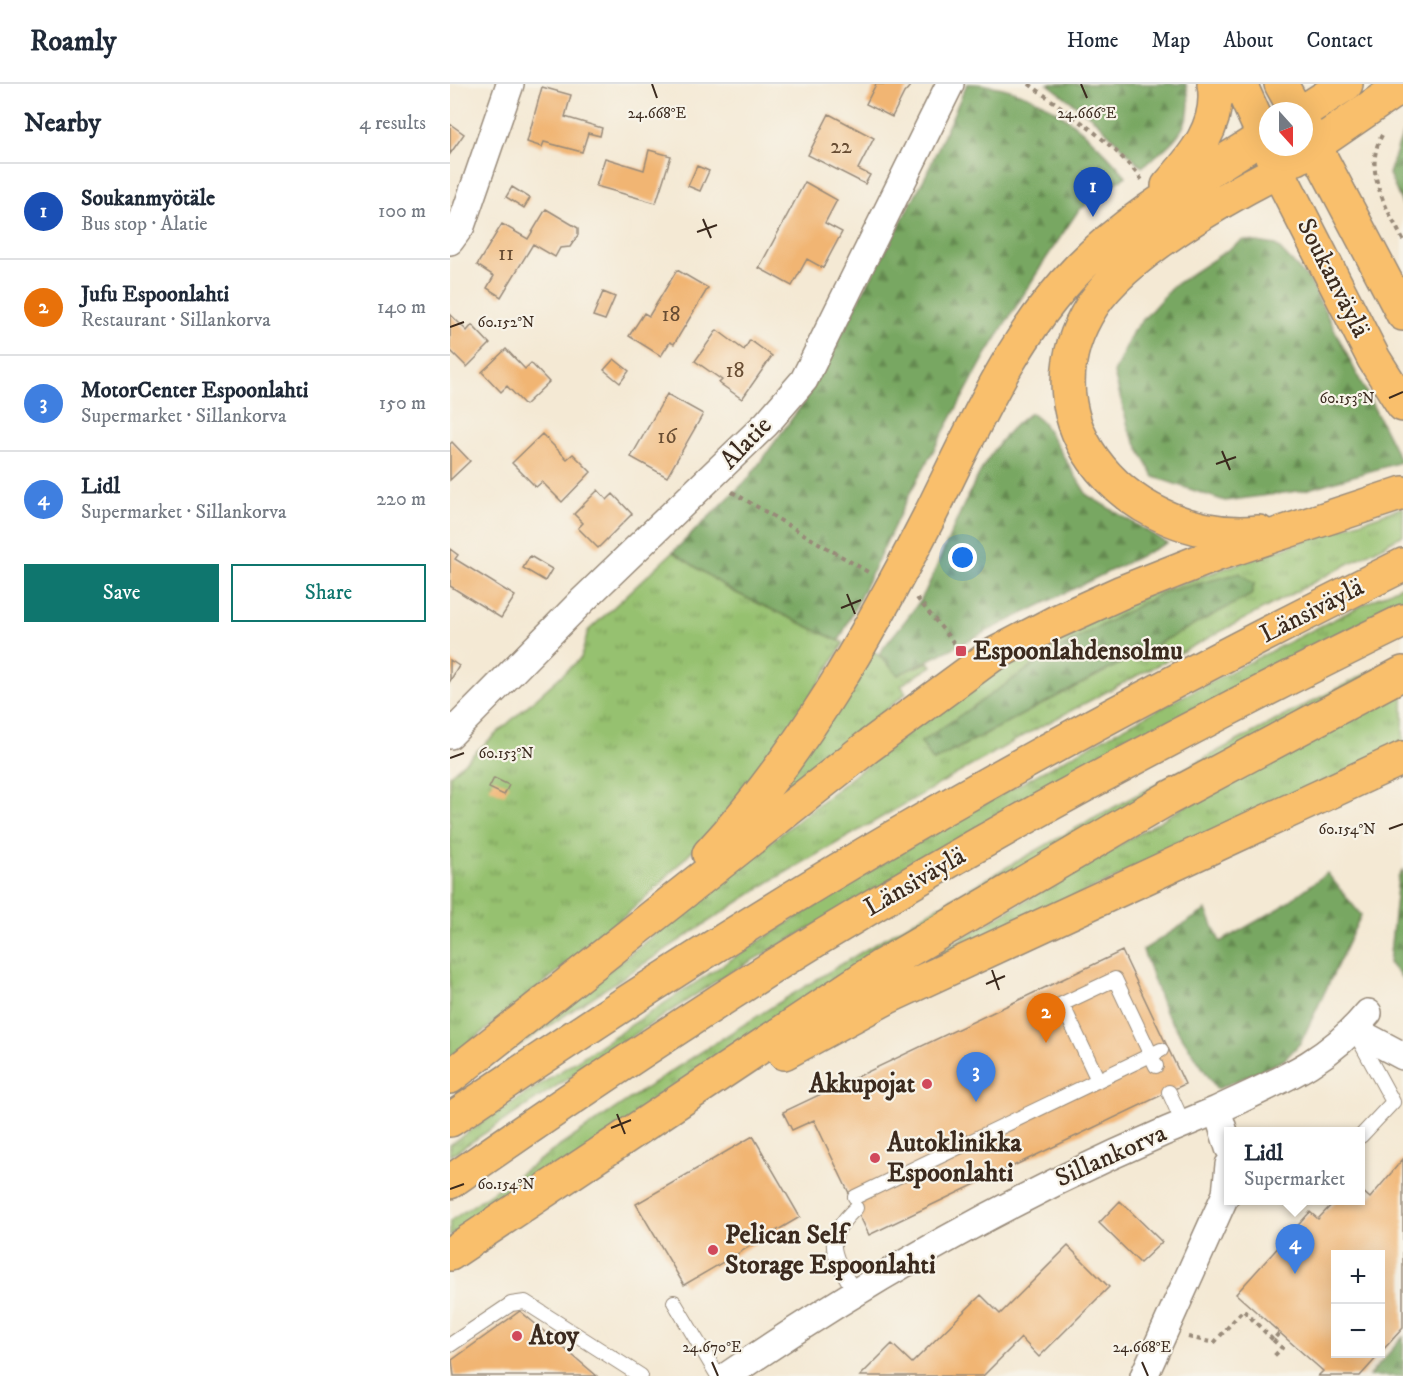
<!DOCTYPE html>
<meta charset="utf-8">
<style>
body{margin:0;font-family:"IM FELL DW Pica",serif;background:#f2f2f3;color:#1f2937}
.controls{position:absolute;right:18px;bottom:18px;display:grid;overflow:hidden;border-radius:0px;box-shadow:0 6px 24px #0002}
.controls button{width:54px;height:54px;display:grid;place-items:center;padding:0;border:0;border-bottom:2px solid #e0e1e3;background:#fff;color:#1f2937;font:30px sans-serif}
.compass{position:absolute;left:809px;top:18px;width:54px;height:54px;border-radius:50%;background:#fff;box-shadow:0 6px 24px #0002;rotate:159deg}
.you{position:absolute;left:513px;top:474px;width:21px;height:21px;margin:-15px;border:4px solid #fff;border-radius:50%;background:#1a73e8;box-shadow:0 0 0 9px #1a73e833}
.badge{display:grid;place-items:center;width:39px;height:39px;border-radius:50%;background:#0f766e;color:#fff;font-size:20px;font-weight:700}
.pin{position:absolute;translate:-50% -50px;filter:drop-shadow(0 2px 3px #0008)}
.pin::after{content:'';position:absolute;top:32px;width:21px;height:18px;background:inherit;clip-path:polygon(0 0,100% 0,50% 100%)}
.popup{position:absolute;left:774px;top:1043px;width:141px;height:78px;box-sizing:border-box;display:grid;place-content:center;border-radius:0px;background:#fff;filter:drop-shadow(0 2px 4px #0005);font-size:20px;white-space:nowrap;color:#747a83}
.popup b{font-size:22px;color:#1f2937}
.popup::after{content:'';position:absolute;left:50%;top:100%;margin-left:-12px;border:12px solid transparent;border-top-color:#fff}
.list{margin:0;padding:0;list-style:none}
h2{display:flex;justify-content:space-between;align-items:center;height:78px;margin:0;padding:0 24px;font-size:26px}
h2 small{font-size:20px;font-weight:400;color:#747a83}
.list li{display:grid;grid-template-columns:39px 1fr auto;gap:18px;align-items:center;box-sizing:border-box;height:96px;padding:0 24px;border-top:2px solid #e0e1e3}
.list b{display:block;font-size:22px;white-space:nowrap}
.list p{margin:0;font-size:20px;white-space:nowrap;color:#747a83}
.list em{font-size:20px;font-style:normal;color:#747a83}
.actions{display:flex;gap:12px;padding:18px 24px}
.actions a{flex:1;padding:14px 0;border:2px solid #0f766e;border-radius:0px;text-align:center;font-size:21px;color:#0f766e}
.actions .main{background:#0f766e;color:#fff}
.map{position:relative;flex:none;width:953px;height:1292px;overflow:hidden}
header{display:flex;align-items:center;gap:36px;box-sizing:border-box;height:84px;padding:0 30px;background:#fff;border-bottom:2px solid #e0e1e3}
header strong{font-size:28px}
nav{display:flex;gap:33px;margin-inline-start:auto;font-size:21px}
main{display:flex}
aside{flex:1;background:#fff}
.map>svg:first-child{display:block}
</style>
<header>
<strong>Roamly</strong>
<nav><a>Home</a><a>Map</a><a>About</a><a>Contact</a></nav>
</header>
<main>
<aside>
<h2>Nearby<small>4 results</small></h2>
<ul class="list">
<li><span class="badge" style="background:#1a4fb4">1</span><div><b>Soukanmyötäle</b><p>Bus stop · Alatie</p></div><em>100 m</em></li>
<li><span class="badge" style="background:#e8710a">2</span><div><b>Jufu Espoonlahti</b><p>Restaurant · Sillankorva</p></div><em>140 m</em></li>
<li><span class="badge" style="background:#3f7fe0">3</span><div><b>MotorCenter Espoonlahti</b><p>Supermarket · Sillankorva</p></div><em>150 m</em></li>
<li><span class="badge" style="background:#3f7fe0">4</span><div><b>Lidl</b><p>Supermarket · Sillankorva</p></div><em>220 m</em></li>
</ul>
<div class="actions"><a class="main">Save</a><a>Share</a></div>
</aside>
<div class="map">
<svg width="953" height="1292" viewBox="0 0 953 1292">
<defs>
<pattern id="grass-tufts" width="24" height="20" patternUnits="userSpaceOnUse" patternTransform="scale(1.5)"><rect width="24" height="20" fill="#96c16f"/><path d="M3 7l-1-3M5 7V3M7 7l1-3M15 17l-1-3M17 17v-4M19 17l1-3" fill="none" stroke="#7c9d5b"/></pattern>
<pattern id="forest-firs" width="22" height="20" patternUnits="userSpaceOnUse" patternTransform="scale(1.5)"><rect width="22" height="20" fill="#78a762"/><path d="M5 1l3.5 6h-7zM16 11l3.5 6h-7z" fill="#648850"/></pattern>
</defs>
<rect width="100%" height="100%" fill="#f7f3e8"/>
<filter id="ink" filterUnits="userSpaceOnUse"><feTurbulence type="fractalNoise" baseFrequency=".0167" numOctaves="2"/><feDisplacementMap in="SourceGraphic" scale="12" xChannelSelector="R" yChannelSelector="G"/><feConvolveMatrix kernelMatrix="1 2 1 2 8 2 1 2 1" color-interpolation-filters="sRGB"/></filter>
<filter id="wash" filterUnits="userSpaceOnUse"><feTurbulence type="fractalNoise" baseFrequency=".008" numOctaves="4" result="noise"/><feDisplacementMap in="SourceGraphic" scale="24" xChannelSelector="R" yChannelSelector="G"/><feGaussianBlur stdDeviation="1.35" result="paint"/><feColorMatrix in="noise" values="0 0 0 0 0 0 0 0 0 0 0 0 0 0 0 0 0 1.4 0 .05"/><feComposite in="paint" operator="in"/></filter>
<g filter="url(#wash)">
<rect width="100%" height="100%" fill="#f4e9d4"/>
<path fill="url(#grass-tufts)" stroke="#687646" stroke-width="1.5" fill-rule="evenodd" d="M953 423V451L573 652 319 798 48 975 514 604 674 519ZM804 500 801 511 484 677 471 658Z
M223 468 282 507 394 559 330 662 256 752 204 806 160 845 0 975V691L131 574 138 547Z
M953 501V519L884 553 274 892 0 1072V1061L28 1041C146 965 262 887 380 812 564 697 759 597 953 501Z
M422 565 448 590 479 578 482 582 451 601 456 609 303 738Z
M953 571V580L0 1152V1137C77 1085 153 1032 231 981 463 830 706 696 953 571Z
M953 607V662L439 898 752 712Z"/>
<path fill="url(#forest-firs)" stroke="#5a6840" stroke-width="1.5" d="M517 0C586 0 633 42 676 92L628 127 595 176 537 269 460 409 389 557 282 507 223 468 298 395 354 318 476 91Z
M598 0H736C748 43 722 59 692 83L644 35Z
M953 48V122L939 90Z
M793 156 826 161 860 197 951 378 855 406 775 417 704 393 679 346 664 289 683 247 723 202Z
M581 329 593 339 637 411 717 459 448 591 429 570C443 550 463 530 475 508 501 456 530 359 581 329Z
M790 489 804 500 801 511 483 677 471 658 606 566 712 509Z
M953 786V895L939 879 948 794Z
M877 789 911 831 851 958 834 976 767 1005 715 928 693 866 756 826 770 858 830 824Z
M953 1253V1292H919Z"/>
<g id="blocks">
<path fill="#f1b573" d="M426 0H462L454 9 442 33 416 20Z
M92 3 121 11 115 33 152 44 150 52 138 49 132 68 94 58 92 63 77 58Z
M379 30 424 54 408 85 420 91 415 100 358 71Z
M0 40 14 50 0 70Z
M199 66 221 72 206 119 146 102 155 74 194 86Z
M247 82 259 87 250 107 238 102Z
M355 98 387 116 375 139 392 148 373 184 357 175 342 202 309 184Z
M62 103 80 114 74 124 56 113Z
M96 125 128 144V151L120 163 110 164 105 173 83 160 51 213 37 204 44 192 27 181 52 140 78 155Z
M227 186 258 204 224 260 220 258 211 272 179 252 194 229 199 232Z
M153 208 165 213 155 236 143 232Z
M0 230 17 247 22 241 40 260 17 283 0 266Z
M267 246 294 266 300 256 322 272 292 315 269 299 272 296 245 277Z
M56 265 75 285 81 279 99 298 75 321 57 302 51 308 32 288Z
M164 275 179 287 170 299 154 286Z
M217 310 253 330 217 393 181 373Z
M92 350 117 375 123 370 141 388 112 418 92 398 86 403 62 379Z
M2 358 20 377 0 396V360Z
M148 406 157 416 163 410 182 430 148 464 128 444 133 439 124 430Z
M0 465 8 471 5 475 65 512 51 534 0 502Z
M80 472 102 485 95 497 73 484Z
M0 576 9 582 0 597Z
M44 694 59 701 54 711 39 704Z
M672 867 735 1000 419 1151 364 1036 342 1046 333 1028Z
M303 1052 350 1133 234 1201 186 1120Z
M953 1075V1244L930 1269V1170H886V1270H930L910 1292H868L873 1287 786 1210 860 1128 868 1135 886 1116H911V1106L920 1114Z
M670 1117 712 1158 690 1179 649 1139Z
M618 1162 659 1203 589 1273 571 1254 533 1292H410L442 1260 462 1279 531 1211 550 1230Z
M70 1227 147 1292H4L2 1276Z"/>
</g>
</g>
<g filter="url(#ink)">
<use href="#blocks" fill-opacity="0" stroke="#988a79" stroke-width="1.5"/>
<g fill="none" stroke-linecap="round" stroke-linejoin="round">
<defs>
<path id="service" d="M907 952 943 1018 911 1052
M648 996 612 920 665 895 706 982
M719 1008 733 1039
M405 1113 711 966
M405 1209C384 1171 370 1157 406 1124
M224 1218 268 1292
M0 1261 61 1220 75 1218 191 1292"/>
<path id="minor" d="M0 157 11 142 60 0
M0 651 132 517 316 340 354 296 500 0
M904 946 953 972
M767 1026C826 998 875 981 918 929
M277 1292C430 1187 594 1095 767 1026L779 1064
M694 1292 776 1110 779 1081"/>
<path id="primary" d="M790 0 818 62
M831 0 846 27
M854 27 896 0
M854 42 953 230
M818 63 828 87 924 275 953 321
M847 74 953 1"/>
<path id="motorway" d="M718 102C744 73 771 41 764 0
M809 448C685 461 566 341 642 222 676 170 773 115 828 87
M259 770C351 671 418 552 479 433 522 347 561 253 629 184 682 130 751 93 814 52
M334 969 438 913 953 674
M0 993 416 664 541 572 606 538 672 508 768 470 953 409
M0 1036C166 923 336 813 512 714 656 632 804 555 953 481
M0 1098C122 1013 245 930 371 853 559 738 755 634 953 537
M0 1170 430 883 717 715 953 589"/>
</defs>
<use href="#service" stroke="#988a79" stroke-width="16"/>
<use href="#minor" stroke="#988a79" stroke-width="30"/>
<use href="#primary" stroke="#988a79" stroke-width="36"/>
<use href="#motorway" stroke="#988a79" stroke-width="36"/>
<path stroke="#988a79" stroke-width="4" stroke-dasharray="4.5 4.5" stroke-linecap="butt" d="M579 0C620 30 661 56 692 96
M932 51C912 87 937 124 953 156
M282 408 418 488
M467 514 508 564
M738 1253 764 1259 793 1226 823 1256 830 1248
M823 1256 832 1264 824 1272"/>
<use href="#service" stroke="#fff" stroke-width="14"/>
<use href="#minor" stroke="#fff" stroke-width="27"/>
<use href="#primary" stroke="#f9bf6c" stroke-width="33"/>
<use href="#motorway" stroke="#f9bf6c" stroke-width="33"/>
</g>
</g>
<path fill="none" stroke="#3b2a1e" stroke-width="2" d="M202 0 207 14M631 0 637 14M253 135 261 154M247 148 267 141M0 243 14 238M939 314 953 308M772 367 780 386M766 380 786 373M397 510 405 530M391 524 411 516M0 674 14 669M939 745 953 740M542 886 549 906M536 900 555 892M167 1030 175 1050M161 1044 181 1036M0 1105 14 1100M262 1278 268 1292M692 1278 698 1292"/>
<g fill="#d1495b" stroke="#f7f3e8" stroke-width="2">
<rect x="505" y="561" width="12" height="12" rx="3"/>
<circle cx="477" cy="1000" r="6"/>
<circle cx="425" cy="1074" r="6"/>
<circle cx="263" cy="1166" r="6"/>
<circle cx="67" cy="1252" r="6"/>
</g>
<g text-anchor="middle" dominant-baseline="central" stroke-width="4.5" stroke-linejoin="round" paint-order="stroke">
<g font-size="22" fill="#684d33">
<text x="391" y="62">22</text>
<text x="56" y="169">11</text>
<text x="221" y="230">18</text>
<text x="285" y="286">18</text>
<text x="217" y="352">16</text>
</g>
<g font-size="26" fill="#3b2a1e" stroke="#f7f3e8">
<text transform="translate(883 194) rotate(63)">Soukanväylä</text>
<text transform="translate(296 359) rotate(-46)">Alatie</text>
<text transform="translate(862 527) rotate(-27)">Länsiväylä</text>
<text transform="translate(465 798) rotate(-30)">Länsiväylä</text>
<text transform="translate(661 1072) rotate(-24)">Sillankorva</text>
</g>
<g font-size="26" font-weight="bold" fill="#3b2a1e" stroke="#f7f3e8" text-anchor="start">
<text x="523" y="567">Espoonlahdensolmu</text>
<text x="465" y="1000" text-anchor="end">Akkupojat</text>
<text x="437" y="1059">Autoklinikka<tspan x="437" dy="30">Espoonlahti</tspan></text>
<text x="275" y="1151">Pelican Self<tspan x="275" dy="30">Storage Espoonlahti</tspan></text>
<text x="79" y="1252">Atoy</text>
</g>
</g>
<g font-size="15" text-anchor="middle" fill="#3b2a1e" stroke="#f7f3e8" stroke-width="4.5" stroke-linejoin="round" paint-order="stroke">
<text x="207" y="34">24.668°E</text>
<text x="637" y="34">24.666°E</text>
<text x="56" y="243">60.152°N</text>
<text x="897" y="319">60.153°N</text>
<text x="56" y="674">60.153°N</text>
<text x="897" y="750">60.154°N</text>
<text x="56" y="1105">60.154°N</text>
<text x="262" y="1268">24.670°E</text>
<text x="692" y="1268">24.668°E</text>
</g>
</svg>
<div class="controls">
<button>+</button>
<button>−</button>
</div>
<svg class="compass" viewBox="-18 -18 36 36"><path d="M0-13l5 13h-10z" fill="#e53935"/><path d="M0 13l5-13h-10z" fill="#747a83"/></svg>
<div class="you"></div>
<div class="pin badge" style="left:643px;top:133px;background:#1a4fb4">1</div>
<div class="pin badge" style="left:596px;top:959px;background:#e8710a">2</div>
<div class="pin badge" style="left:526px;top:1018px;background:#3f7fe0">3</div>
<div class="pin badge" style="left:845px;top:1190px;background:#3f7fe0">4</div>
<div class="popup"><b>Lidl</b>Supermarket</div>
</div>
</main>
